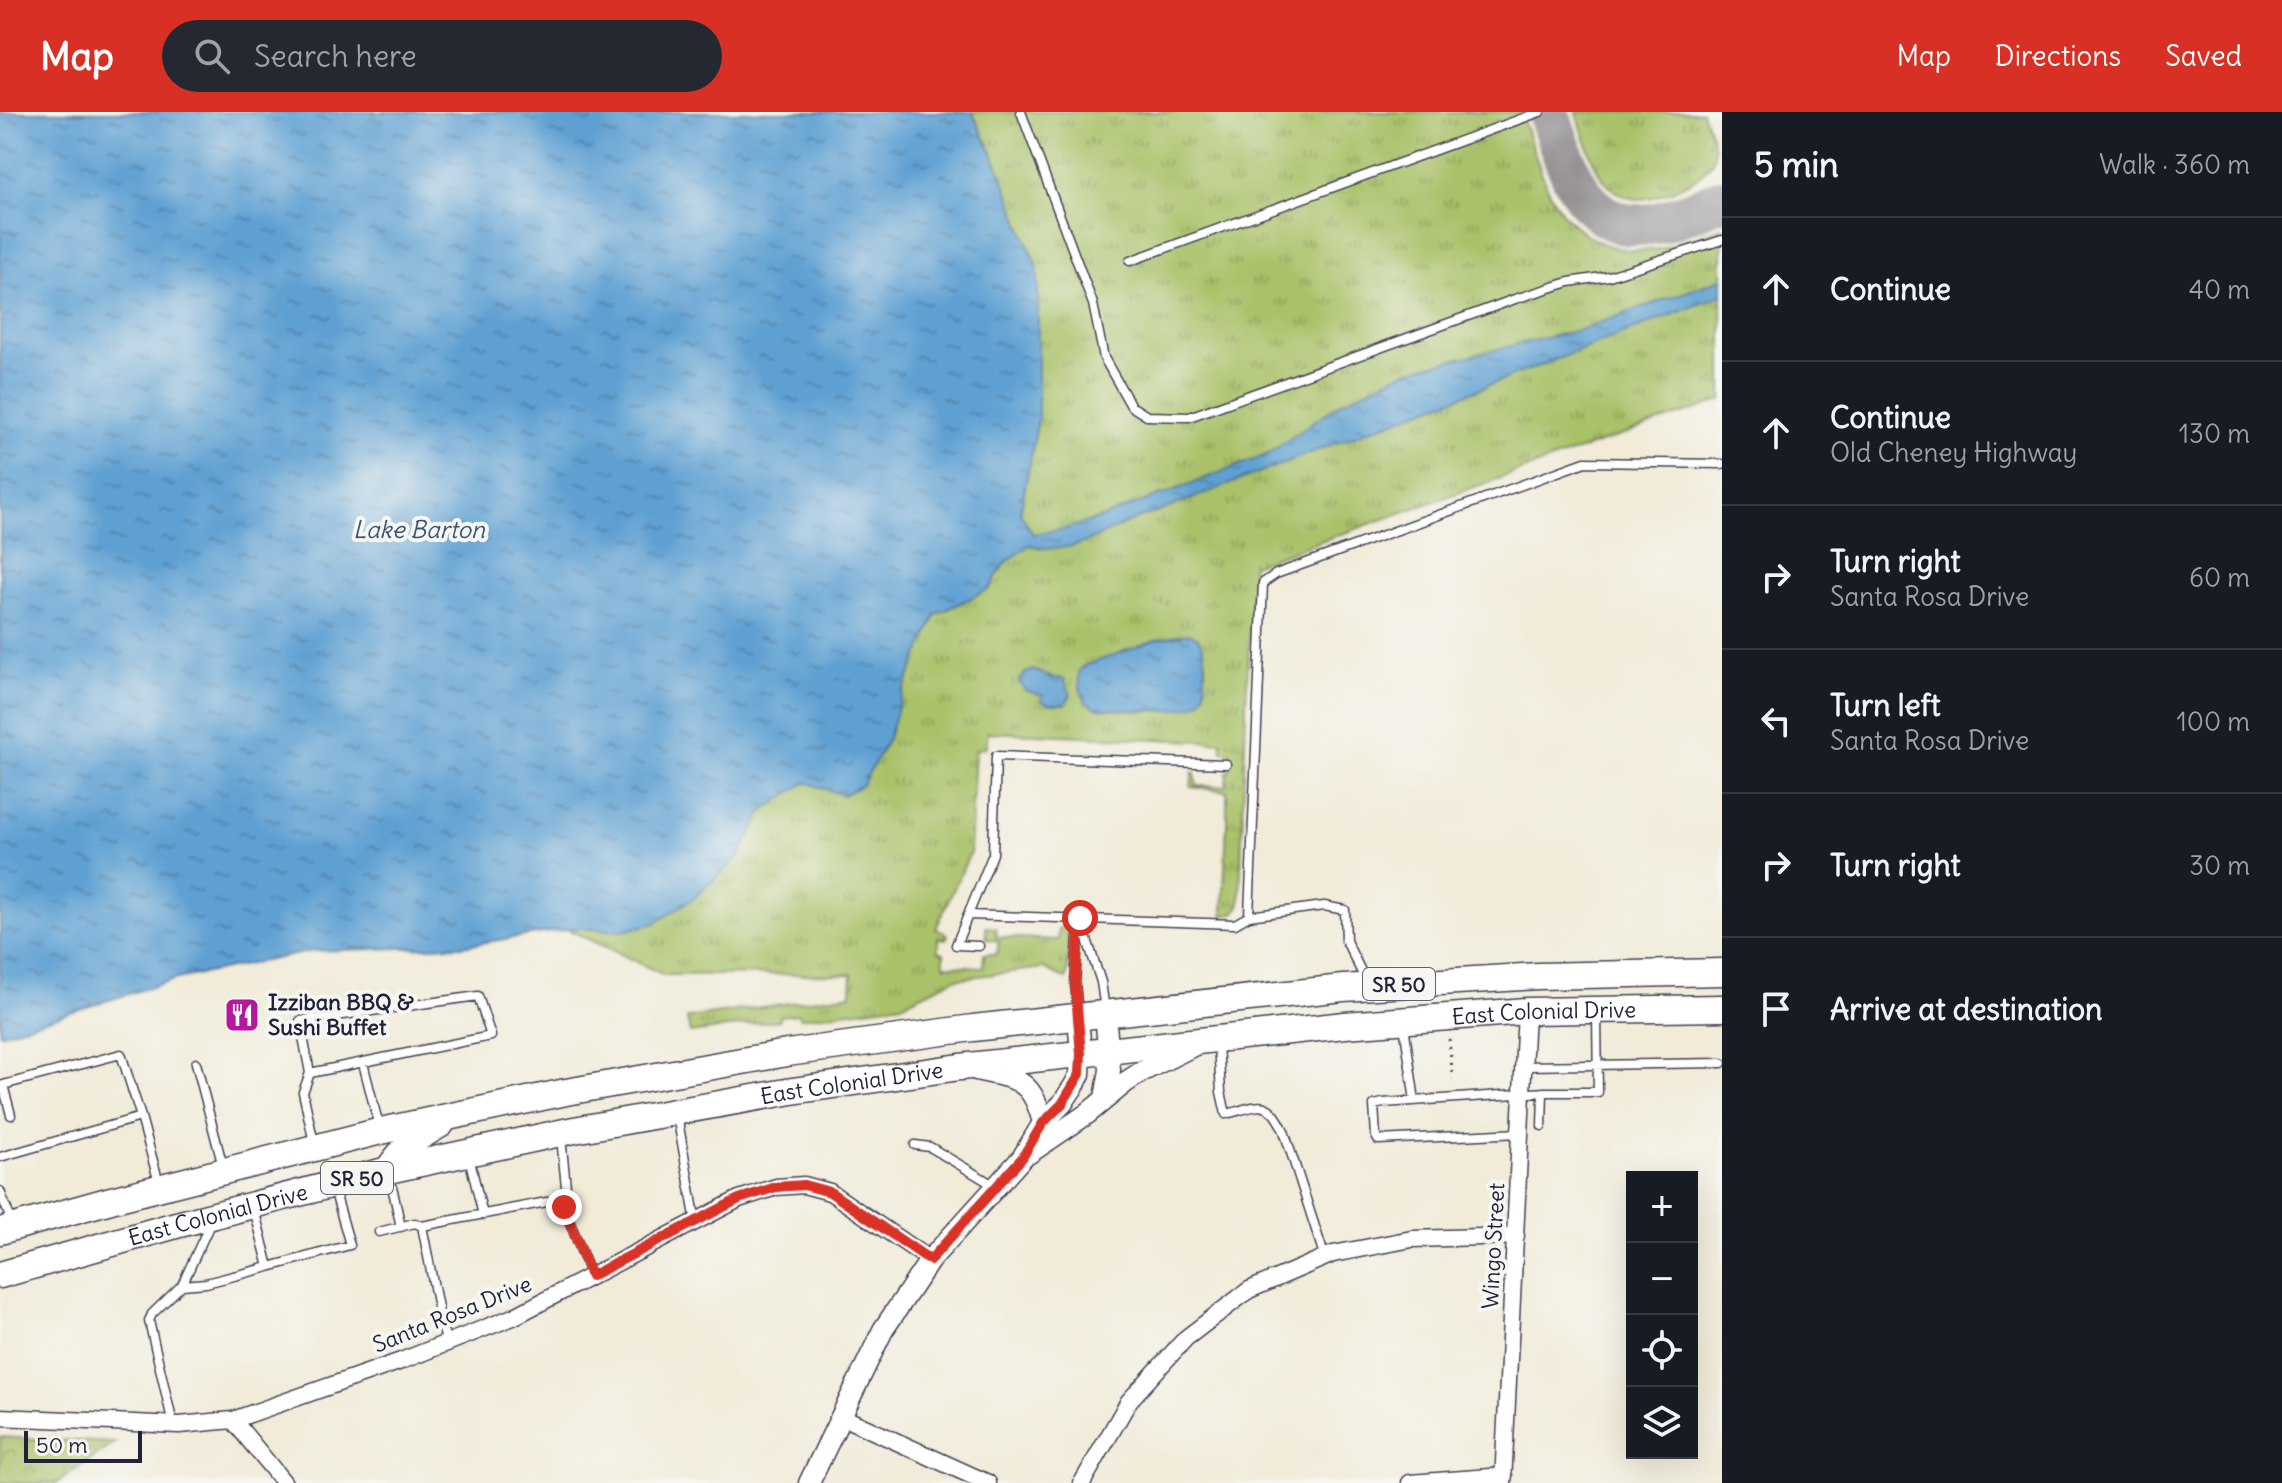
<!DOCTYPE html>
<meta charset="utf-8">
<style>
body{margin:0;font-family:Delius,sans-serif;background:#242831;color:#f1f3f6}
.controls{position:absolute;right:24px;bottom:24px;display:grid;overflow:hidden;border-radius:0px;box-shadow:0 8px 32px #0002}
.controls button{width:72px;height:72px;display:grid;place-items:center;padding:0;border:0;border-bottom:2px solid #363941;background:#171b24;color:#f1f3f6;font:40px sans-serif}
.scale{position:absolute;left:24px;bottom:20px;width:118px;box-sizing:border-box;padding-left:8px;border:4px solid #22223b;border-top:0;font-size:22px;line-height:28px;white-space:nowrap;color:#22223b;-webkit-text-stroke:6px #f6f6f2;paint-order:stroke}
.stop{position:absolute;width:24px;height:24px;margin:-18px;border:6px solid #d93025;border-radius:50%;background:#fff}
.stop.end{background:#d93025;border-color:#fff;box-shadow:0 2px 8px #0008}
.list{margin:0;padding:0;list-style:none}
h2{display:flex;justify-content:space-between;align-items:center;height:104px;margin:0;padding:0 32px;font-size:34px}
h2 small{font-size:26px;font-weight:400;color:#9ea1a6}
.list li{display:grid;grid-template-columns:52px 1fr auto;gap:24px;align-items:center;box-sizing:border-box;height:144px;padding:0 32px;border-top:2px solid #363941}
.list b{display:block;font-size:30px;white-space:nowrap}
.list p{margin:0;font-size:26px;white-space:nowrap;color:#9ea1a6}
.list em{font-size:26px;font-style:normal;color:#9ea1a6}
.icon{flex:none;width:44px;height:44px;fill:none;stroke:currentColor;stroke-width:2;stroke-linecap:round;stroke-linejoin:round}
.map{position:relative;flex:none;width:1722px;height:1371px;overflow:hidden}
header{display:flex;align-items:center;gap:48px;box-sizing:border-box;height:112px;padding:0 40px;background:#d93025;color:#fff}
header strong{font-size:38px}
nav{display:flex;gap:44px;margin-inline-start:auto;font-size:28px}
.search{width:560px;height:72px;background:#242831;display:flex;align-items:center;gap:20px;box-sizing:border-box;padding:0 28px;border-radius:44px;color:#9ea1a6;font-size:30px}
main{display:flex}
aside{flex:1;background:#171b24}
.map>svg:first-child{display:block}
</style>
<header>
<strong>Map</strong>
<div class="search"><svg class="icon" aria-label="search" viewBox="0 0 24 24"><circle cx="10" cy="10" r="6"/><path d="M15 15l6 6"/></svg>Search here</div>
<nav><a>Map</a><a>Directions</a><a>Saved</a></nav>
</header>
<main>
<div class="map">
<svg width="1722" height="1371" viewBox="0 0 1722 1371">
<defs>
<pattern id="grass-tufts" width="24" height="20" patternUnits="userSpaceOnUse" patternTransform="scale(2)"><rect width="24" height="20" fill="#a9c167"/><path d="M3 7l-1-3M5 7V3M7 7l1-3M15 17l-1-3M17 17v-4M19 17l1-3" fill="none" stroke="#899c56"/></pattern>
<pattern id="park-crowns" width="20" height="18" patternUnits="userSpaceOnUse" patternTransform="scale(2)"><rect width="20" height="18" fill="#a9c167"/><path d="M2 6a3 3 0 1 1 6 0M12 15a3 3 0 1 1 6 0" fill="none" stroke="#899c56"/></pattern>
<pattern id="water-ripples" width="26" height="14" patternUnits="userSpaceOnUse" patternTransform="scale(2)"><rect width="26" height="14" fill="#5ea0d2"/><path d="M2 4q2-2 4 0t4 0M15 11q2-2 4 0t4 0" fill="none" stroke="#4d82ac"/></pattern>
</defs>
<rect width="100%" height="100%" fill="#f6f6f2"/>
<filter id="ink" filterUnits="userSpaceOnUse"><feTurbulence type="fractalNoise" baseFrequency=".0125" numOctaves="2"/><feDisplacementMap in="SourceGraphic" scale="16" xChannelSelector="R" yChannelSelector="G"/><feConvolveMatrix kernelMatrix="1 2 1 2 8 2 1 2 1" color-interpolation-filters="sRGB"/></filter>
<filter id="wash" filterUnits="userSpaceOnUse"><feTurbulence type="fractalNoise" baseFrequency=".006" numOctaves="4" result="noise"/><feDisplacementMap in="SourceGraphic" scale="32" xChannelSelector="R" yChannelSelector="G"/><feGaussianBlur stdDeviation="1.8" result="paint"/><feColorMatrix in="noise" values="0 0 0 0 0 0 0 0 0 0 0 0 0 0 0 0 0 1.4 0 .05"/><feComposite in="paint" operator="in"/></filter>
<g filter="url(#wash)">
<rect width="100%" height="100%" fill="#f1ebd8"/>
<path fill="url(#grass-tufts)" stroke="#667251" stroke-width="2" d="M972 0H1520C1531 28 1539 61 1553 87 1574 124 1615 145 1658 137 1680 133 1701 123 1722 115V288L1253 453 1246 594 1240 794C1235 800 1232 804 1223 803V801L1227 711V679L1191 675 1193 660 1195 661 1197 674H1226L1227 660 1230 659 1231 641 1222 639V630L988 620 986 635 975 638 970 741 936 816 948 823 946 827 938 826V839L944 841V853L983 855 984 842H997L999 829 986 827V815L996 816V825L1058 828 1059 816 1065 815C1070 830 1070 852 1066 867L1044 856 954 867 902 892 800 906 799 902 780 904V908L690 921 687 906 851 882 852 862 664 863 567 817 576 816 737 746 763 699 806 670 843 683 887 629 903 579 936 502 989 477 1016 424 1038 307V158L997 51Z
M1576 0H1702C1707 13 1715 28 1714 42 1712 66 1658 88 1637 87 1627 86 1616 81 1609 74 1593 60 1584 21 1576 0Z"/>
<path fill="url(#park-crowns)" stroke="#667251" stroke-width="2" d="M0 1325 115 1331 57 1371H0Z"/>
<path fill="url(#water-ripples)" stroke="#406186" stroke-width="2" d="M0 0H972L997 51 1038 158V307L1020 400 1033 422 1064 417 1101 406 1266 343 1343 289 1405 259 1579 218 1722 167V183C1534 258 1344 326 1156 401 1109 412 1080 448 1029 433L1004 452 989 477 936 503 903 579 887 629 862 673 843 683 806 670 763 699 738 746 694 786 655 811 623 819 576 816 461 834 313 839 177 867 0 922Z
M1190 521 1198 526C1206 538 1206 548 1205 562 1205 570 1207 580 1202 587 1190 605 1118 597 1097 596 1080 590 1079 575 1079 559L1084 554 1160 526Z
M1033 558 1054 566H1063L1071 582 1066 592H1050L1041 588 1044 584 1024 578 1019 568 1025 561Z"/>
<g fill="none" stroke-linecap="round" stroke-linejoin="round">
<path stroke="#8a868a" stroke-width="42" d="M1548 0C1566 49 1582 123 1651 112 1675 108 1699 95 1722 87"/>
</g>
</g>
<g filter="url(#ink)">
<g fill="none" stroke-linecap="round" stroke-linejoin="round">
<defs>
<path id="service" d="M1021 0 1093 192 1104 246 1131 294 1147 304 1189 305 1515 187 1569 170 1609 164 1722 128
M1130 149 1540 0
M1226 652 996 644 993 742 968 803 1235 812 1249 804 1324 794 1345 798 1346 829 1367 871
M968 803 956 833 979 834
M1249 804 1263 471 1276 462 1585 350 1722 352
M1080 806 1101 870 1105 898
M1078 901 1075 871 1079 811
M1404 913 1415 989
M1218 932 1221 980 1226 1002C1259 994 1268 984 1284 1019L1325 1146
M196 951 223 1055
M363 951 379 1014
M1524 954 1722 951
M310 961 491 924 478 884 300 909 310 961 303 980 314 1031
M11 1003 3 973 121 942 141 1005
M677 1003 696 1110
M1542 1014 1543 980
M1520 1021 1378 1028 1376 1024 1374 993 1383 991 1546 980H1598L1597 903
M561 1025 567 1085 564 1095 591 1164
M915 1033 930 1035 995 1074
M0 1045 141 1005 159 1071
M469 1045 483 1103
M389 1061 401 1115
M0 1079 12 1111
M254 1097 269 1155 350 1133 334 1077
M422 1114 552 1089
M379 1120 415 1111 422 1114 441 1211 447 1231
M182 1173 206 1171 269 1155
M173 1312 149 1209 152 1202 182 1173 210 1112"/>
<path id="minor" d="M840 1304 988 1371
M0 1305 179 1313 233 1308 401 1249 513 1205 739 1087 776 1075 804 1073 830 1080 930 1148
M233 1308 284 1371
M1082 1371 1129 1289 1186 1226 1249 1178 1333 1142 1412 1127 1516 1124
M1410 1371 1504 1364
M1503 1371 1526 899"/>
<path id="tertiary" d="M976 958C1017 967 1032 966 1043 1011
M1105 986 1110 958 1105 901
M1028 1042 1087 1002 1126 970 1143 959 1195 933
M809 1371 883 1218 930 1148 1022 1046 1043 1011 1062 992 1075 972 1080 962 1081 942 1078 904"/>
<g id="trunk">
<path d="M388 1058C405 1033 415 1027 441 1012"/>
<path d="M0 1119 111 1088 381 1019 566 980 787 941 973 916 1343 876 1538 864 1722 860"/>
<path id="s1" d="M0 1163 176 1113 388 1058 574 1018 792 979 960 955 1345 913 1526 899 1722 896"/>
</g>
</defs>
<use href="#service" stroke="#414053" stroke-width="11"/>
<use href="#minor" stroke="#414053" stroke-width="19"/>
<use href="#tertiary" stroke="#414053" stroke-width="23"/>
<use href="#trunk" stroke="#414053" stroke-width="29"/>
<path stroke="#414053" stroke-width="3" stroke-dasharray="2 6" stroke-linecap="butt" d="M1449 927 1453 967"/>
<use href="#service" stroke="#fff" stroke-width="8"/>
<use href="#minor" stroke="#fff" stroke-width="16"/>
<use href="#tertiary" stroke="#fff" stroke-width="20"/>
<use href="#trunk" stroke="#fff" stroke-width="26"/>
</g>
</g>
<g fill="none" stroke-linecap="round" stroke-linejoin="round" filter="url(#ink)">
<path stroke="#d93025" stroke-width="10" d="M564 1095 591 1164 739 1087 776 1075 804 1073 830 1080 930 1148 1022 1046 1043 1011 1062 992 1080 962 1081 942 1075 871 1080 806"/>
</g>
<defs>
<symbol id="restaurant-square" viewBox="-11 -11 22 22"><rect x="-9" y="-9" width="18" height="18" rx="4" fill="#b5179e" stroke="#f6f6f2"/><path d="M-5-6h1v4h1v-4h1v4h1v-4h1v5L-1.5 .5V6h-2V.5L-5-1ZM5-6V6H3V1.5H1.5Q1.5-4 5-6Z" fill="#fff"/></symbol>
</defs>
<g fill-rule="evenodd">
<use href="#restaurant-square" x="222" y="883" width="40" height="40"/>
</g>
<g text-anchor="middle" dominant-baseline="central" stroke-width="8" stroke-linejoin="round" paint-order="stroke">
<g fill="#f6f6f2" stroke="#626272" stroke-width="2">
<rect x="1363" y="856" width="72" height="32" rx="6"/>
<rect x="321" y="1050" width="72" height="32" rx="6"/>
</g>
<g font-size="20" font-weight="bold" fill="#22223b">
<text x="1399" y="872">SR 50</text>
<text x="357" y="1066">SR 50</text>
</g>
<g font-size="22" font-weight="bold" fill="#22223b" stroke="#f6f6f2" text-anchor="start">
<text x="268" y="890">Izziban BBQ &amp;<tspan x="268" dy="25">Sushi Buffet</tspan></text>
</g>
<g font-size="22" fill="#22223b" stroke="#f6f6f2">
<text stroke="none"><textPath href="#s1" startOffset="1570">East Colonial Drive</textPath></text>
<text stroke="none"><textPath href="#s1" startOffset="874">East Colonial Drive</textPath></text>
<text stroke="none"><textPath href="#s1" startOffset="226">East Colonial Drive</textPath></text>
<text transform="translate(1493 1134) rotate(-87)">Wingo Street</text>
<text transform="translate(452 1202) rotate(-22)">Santa Rosa Drive</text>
</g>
<g font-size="24" font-style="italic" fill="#3a5477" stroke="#f6f6f2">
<text x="419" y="417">Lake Barton</text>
</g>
</g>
</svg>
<div class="controls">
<button>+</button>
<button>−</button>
<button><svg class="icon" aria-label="locate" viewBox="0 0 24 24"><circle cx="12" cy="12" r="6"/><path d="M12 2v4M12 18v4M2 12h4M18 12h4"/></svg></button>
<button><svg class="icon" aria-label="layers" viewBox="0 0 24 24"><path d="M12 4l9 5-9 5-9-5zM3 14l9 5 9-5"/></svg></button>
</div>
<div class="scale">50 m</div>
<div class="stop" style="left:1080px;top:806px"></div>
<div class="stop end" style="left:564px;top:1095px"></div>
</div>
<aside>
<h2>5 min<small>Walk · 360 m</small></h2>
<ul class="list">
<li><svg class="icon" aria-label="ahead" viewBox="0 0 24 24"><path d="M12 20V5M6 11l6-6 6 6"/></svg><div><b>Continue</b></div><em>40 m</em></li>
<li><svg class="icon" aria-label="ahead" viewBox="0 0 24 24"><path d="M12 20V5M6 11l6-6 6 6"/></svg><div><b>Continue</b><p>Old Cheney Highway</p></div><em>130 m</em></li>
<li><svg class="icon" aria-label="right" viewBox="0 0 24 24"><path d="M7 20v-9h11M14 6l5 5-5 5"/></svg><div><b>Turn right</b><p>Santa Rosa Drive</p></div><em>60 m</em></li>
<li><svg class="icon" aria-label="left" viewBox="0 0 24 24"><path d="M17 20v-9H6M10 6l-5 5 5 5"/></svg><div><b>Turn left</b><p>Santa Rosa Drive</p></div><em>100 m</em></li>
<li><svg class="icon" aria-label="right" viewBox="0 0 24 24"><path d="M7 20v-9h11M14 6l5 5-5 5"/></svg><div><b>Turn right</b></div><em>30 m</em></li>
<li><svg class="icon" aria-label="arrive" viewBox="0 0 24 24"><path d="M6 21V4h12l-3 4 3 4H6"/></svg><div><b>Arrive at destination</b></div></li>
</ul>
</aside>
</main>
